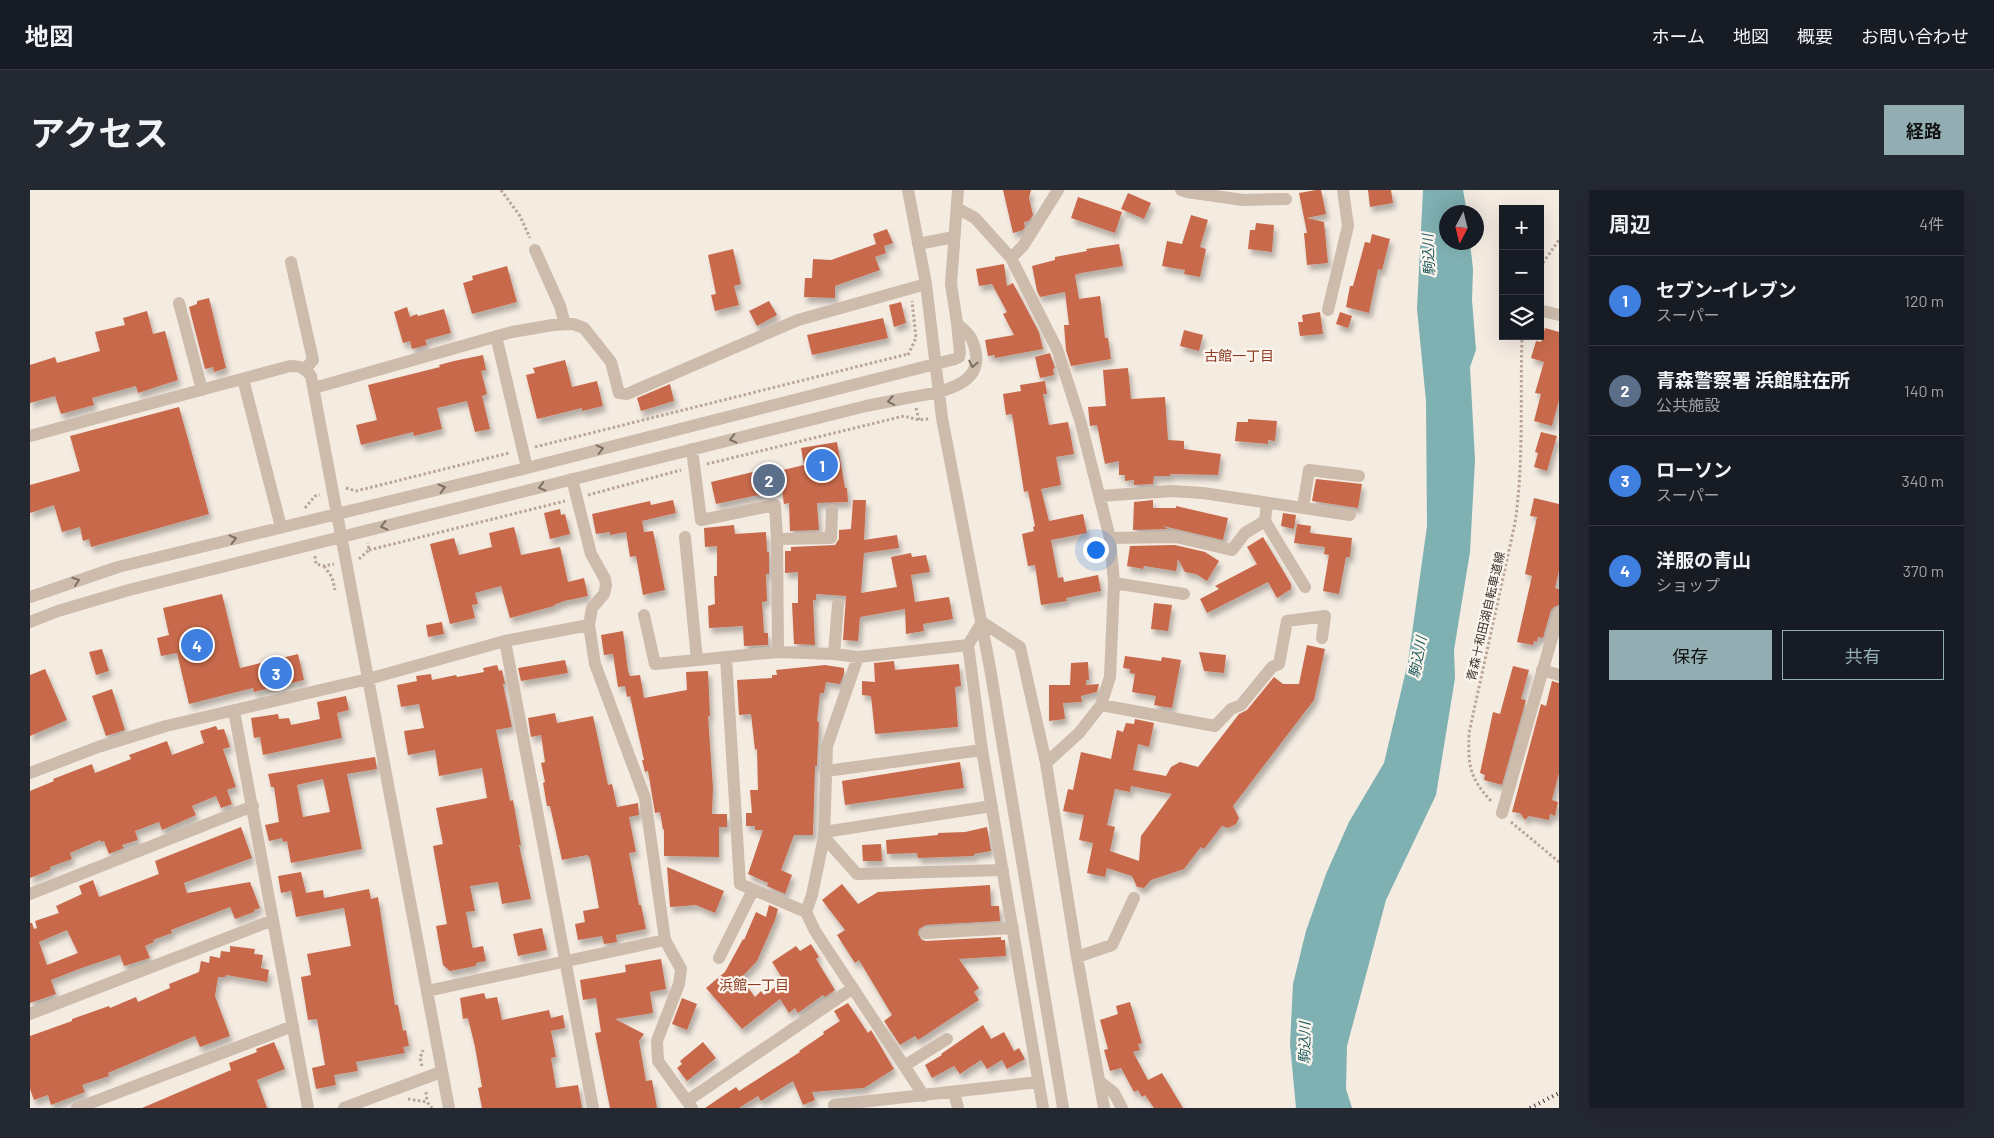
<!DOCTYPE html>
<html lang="ja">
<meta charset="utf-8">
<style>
body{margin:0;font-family:Barlow,"Noto Sans JP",sans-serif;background:#242831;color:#f1f3f6}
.controls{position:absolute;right:15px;top:15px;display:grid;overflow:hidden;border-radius:0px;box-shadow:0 5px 20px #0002}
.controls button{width:45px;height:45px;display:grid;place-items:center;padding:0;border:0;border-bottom:1px solid #363941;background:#171b24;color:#f1f3f6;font:25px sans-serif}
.compass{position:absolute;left:1409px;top:15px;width:45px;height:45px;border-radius:50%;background:#171b24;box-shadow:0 5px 20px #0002;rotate:187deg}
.you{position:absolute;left:1065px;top:359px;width:18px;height:18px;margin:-12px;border:4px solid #fff;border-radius:50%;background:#1a73e8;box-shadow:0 0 0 8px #1a73e833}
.badge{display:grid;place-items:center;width:32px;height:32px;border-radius:50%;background:#92aeb2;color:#fff;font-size:16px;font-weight:700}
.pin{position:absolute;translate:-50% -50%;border:2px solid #fff;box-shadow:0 1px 5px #0006}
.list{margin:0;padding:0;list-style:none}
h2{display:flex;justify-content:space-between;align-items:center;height:65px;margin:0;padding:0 20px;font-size:21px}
h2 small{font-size:16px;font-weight:400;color:#9ea1a6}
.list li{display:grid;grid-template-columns:32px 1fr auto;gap:15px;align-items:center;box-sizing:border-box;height:90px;padding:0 20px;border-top:1px solid #363941}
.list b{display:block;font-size:19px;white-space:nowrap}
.list p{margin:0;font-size:16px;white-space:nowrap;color:#9ea1a6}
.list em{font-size:16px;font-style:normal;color:#9ea1a6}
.actions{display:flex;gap:10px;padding:15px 20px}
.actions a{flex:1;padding:11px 0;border:1px solid #92aeb2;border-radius:0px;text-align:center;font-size:18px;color:#92aeb2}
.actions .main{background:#92aeb2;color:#111}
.icon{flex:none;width:28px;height:28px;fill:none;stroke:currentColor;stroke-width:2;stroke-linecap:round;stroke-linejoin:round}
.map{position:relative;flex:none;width:1529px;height:918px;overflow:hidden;border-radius:0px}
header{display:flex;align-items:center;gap:30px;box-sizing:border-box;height:70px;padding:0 25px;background:#171b24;border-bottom:1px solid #363941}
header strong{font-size:24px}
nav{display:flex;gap:28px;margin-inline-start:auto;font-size:18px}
.intro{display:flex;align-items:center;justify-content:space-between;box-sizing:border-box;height:120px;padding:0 30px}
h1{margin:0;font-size:35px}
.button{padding:12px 22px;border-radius:0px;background:#92aeb2;color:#111;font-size:18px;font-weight:700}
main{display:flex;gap:30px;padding:0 30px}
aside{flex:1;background:#171b24;border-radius:0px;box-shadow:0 5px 20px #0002}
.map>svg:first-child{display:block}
</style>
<header>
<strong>地図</strong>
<nav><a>ホーム</a><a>地図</a><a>概要</a><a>お問い合わせ</a></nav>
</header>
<div class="intro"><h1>アクセス</h1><a class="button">経路</a></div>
<main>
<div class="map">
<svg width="1529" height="918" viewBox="0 0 1529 918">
<defs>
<filter id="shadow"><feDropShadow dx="3" dy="5.5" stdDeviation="2.5" flood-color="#0004"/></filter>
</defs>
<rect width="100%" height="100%" fill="#f4ebe1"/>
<path fill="#7fb0b2" d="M1393 0H1433L1437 22H1416V52L1440 53 1443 79 1442 110 1446 160 1440 177 1445 270 1440 362 1424 460 1425 488 1406 605 1356 710 1317 856 1316 899 1322 918H1266L1260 854 1263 794 1276 741 1296 684 1319 632 1354 573 1378 472 1397 336 1396 211 1387 119Z"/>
<path fill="#c8694b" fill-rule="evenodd" filter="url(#shadow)" d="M973 0H1001L999 8 1003 25 999 31 994 32 995 37 993 40 983 43Z
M1286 0H1291L1296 24 1277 28 1294 32 1298 73 1277 75 1274 43H1277L1269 3Z
M1338 0H1361L1363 13 1340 17Z
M1098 3 1121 13 1114 29 1091 19Z
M1048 7 1092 22 1085 43 1041 28Z
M1161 25 1178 30 1170 57 1176 59 1170 87 1154 84 1155 80 1132 76 1137 51 1152 54Z
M1226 33 1244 35 1242 62 1218 59 1220 40H1225Z
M857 39 863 53 854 56 856 63 845 67 850 80 805 96V108L774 107 775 88H782L783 69 801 70 846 54 843 44Z
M1342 44 1360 49 1352 80 1348 79 1339 123 1316 117 1320 96H1323L1335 52 1340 53Z
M1089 54 1093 76 1051 83 1045 85 1049 109 1070 106 1075 148H1078L1081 169 1041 176 1036 160 1034 135H1039L1035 102 1010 107 1007 101 1002 76 1025 70V67L1057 61 1056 59Z
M703 59 711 94 704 96 709 115 685 121 681 105 686 104 678 65Z
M974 74 977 96 983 93 1009 142 1013 159 965 168V165L958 166 955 150 984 145 973 124 977 122 962 94 949 96 946 79Z
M477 76 487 112 442 124 433 93 443 90 442 86Z
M179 108 196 178 184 182 183 177 175 179 159 117 167 114V111Z
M739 111 747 125 727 136 719 121Z
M871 112 876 133 864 137 859 115Z
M377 117 380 127 387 124 388 126 414 119 421 143 395 150 397 155 382 159 380 151 373 153 364 122Z
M117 121 123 144 135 141 148 190 108 203 106 196 62 208 64 215 31 224 25 206 0 213V175L25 167 27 173 70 161 65 142 95 135 93 128Z
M1290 122 1293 144 1270 146 1268 132H1273L1272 125Z
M1310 122 1322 126 1318 138 1306 134Z
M853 128 858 148 782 165 777 145Z
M1515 138 1529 142V210L1522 236 1504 231 1511 204 1505 203 1514 172 1501 168 1506 151 1511 152Z
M1154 140 1173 145 1169 161 1150 156Z
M1020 163 1025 178 1023 179 1024 185 1010 188 1005 167Z
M453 165 456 180 451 181 457 204 452 206 460 239 445 242 437 211 407 218 412 239 384 246 383 242 331 255 326 235 347 230 338 195 410 177 409 175 424 171Z
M535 170 542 197 567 191 573 216 552 221V218L507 229 496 185 505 183 503 178Z
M1098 178 1101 209 1135 207 1138 250 1154 251V259L1191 264 1188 285 1140 284V286H1124L1123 294 1104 295V290L1095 291V285H1089V271L1075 274 1067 235 1060 236 1058 217 1076 216 1073 180Z
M1015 191 1017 204H1013L1019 235 1038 232 1044 264 1026 267 1031 295 1011 299 1019 331 1053 324 1057 343 1021 350 1028 388 1033 387 1034 392 1068 385 1071 401 1036 408 1037 411 1011 415 1005 375 998 376 992 344 1004 341 1003 337 1005 336 998 301 994 302 982 224 976 225 973 204 991 201 990 195Z
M640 194 644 211 611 221 607 208Z
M149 217 179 324 61 357 59 349 53 351 50 337 32 342 24 315 0 323V295L50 281 40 246Z
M1218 229 1247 231 1245 251 1238 250V254L1205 251 1207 232H1218Z
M1511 242 1527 246 1517 281 1504 277 1508 263 1505 262Z
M807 252 815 298H817L818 312 787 313 789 340 760 341 759 313 754 314 752 300 686 314 681 292 727 281 728 286 774 275 771 258Z
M1286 289 1332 294 1328 318 1282 311Z
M1504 308 1529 314V381L1525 398 1529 399V415L1524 417 1521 420 1513 448 1508 447 1507 452 1504 451 1503 455 1487 452 1502 386 1495 384 1507 327 1500 326Z
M643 310 646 323 612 331 614 342 623 341 635 400 613 405 606 366 600 367 596 342 580 345V342L566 344 562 324 620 311 621 315Z
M823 310H836L834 350 867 345 869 358 834 363 831 403 867 397 861 367 881 363 882 367 896 365 900 382 881 385 885 412 919 407 923 429 893 434 894 441 876 444 875 419 830 427 828 451 813 450 816 406 786 404V410H783L785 455 764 454 762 413H768V382L755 383V361H761V357L805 355 809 349V340L821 339Z
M1123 310V318H1146V316L1198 328 1193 350 1133 336 1138 339 1103 340 1104 312Z
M530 319 531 325 535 324 540 344 520 349 514 323Z
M1253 323 1266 325 1264 339 1251 336Z
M1267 334 1281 336 1280 343 1322 348 1320 367H1316L1309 404 1293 401 1299 365 1294 364 1295 357 1264 353Z
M704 335 705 344 736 342 737 362H739V384H736L737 411 732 412 734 443H738V455L714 456 713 436 679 438 678 416 685 414 684 386H687V356L675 357 674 338Z
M484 337 491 365 530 357 538 392 554 388 558 406 534 411 524 415V416L480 428 471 396 445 403 448 414 442 415 445 428 420 434 400 354 424 348 429 365 462 357 459 343Z
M1233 347 1261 394V399L1247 408 1238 392 1177 423 1170 409 1189 399 1185 396 1227 374 1217 357Z
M1145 355 1175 362 1189 371 1177 391 1166 384 1155 382 1148 369 1146 381 1114 376 1113 379 1097 376 1100 356Z
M192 404 210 478 268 464 274 490 224 502 223 498 159 514 147 463 131 466 127 448 139 445 133 418Z
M1124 413 1142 415 1138 441 1121 439Z
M412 432 414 444 398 447 396 435Z
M593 441 598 481 600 486 610 485 614 508 657 500 656 482 678 481 680 526H678L683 598 682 624H697V637H689V667L634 666V639L633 640 630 622 625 623 618 581 615 582 612 570H614L600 506 597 507 595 496 588 497 583 464 574 465 571 445Z
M1277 455 1295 459 1284 510 1203 616 1209 628 1206 634 1198 638 1192 636 1174 659 1171 657 1154 679 1121 690 1114 698 1107 697 1102 686 1077 678 1075 687 1057 683 1063 653 1049 650 1054 625 1033 621 1038 599 1043 600 1051 562 1081 569 1087 540 1093 542 1096 533 1104 534 1105 529 1124 533 1119 557 1108 554 1103 580 1136 586 1141 577 1150 572 1168 577 1209 524 1217 520 1244 487 1253 494H1269ZM1101 596 1142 604 1111 646 1109 671 1080 661 1085 637 1077 635 1085 599 1100 602Z
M72 459 79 481 66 485 59 462Z
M1169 462 1196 465 1194 483 1174 481Z
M1095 466 1131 471 1132 467 1151 470 1142 518 1124 515 1126 506 1102 502 1105 484 1100 483V479L1093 478Z
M535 470 538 483 491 491 488 478Z
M864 471 865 480 929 474 931 496 925 497 928 537 845 544 841 506 832 505V491L845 492 844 473Z
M1058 472 1059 490H1056V495L1069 494 1067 502 1051 506 1052 512 1033 513 1035 529 1019 531V495H1040L1041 473Z
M467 475 469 481 472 480 475 494H473L482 537 466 540 480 611 483 610 491 655H489L501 709 472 714 468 692 440 696 445 721 436 722 442 756 443 758 453 756 456 771 446 773V776L420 781 413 775 406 736 417 734 403 656 413 654 406 618 457 608 452 578 409 586 405 560 378 565 374 541 394 538 389 514 371 517 367 495 387 491 386 486 401 484 402 490 426 485 427 487 454 482 453 478Z
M795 475 814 478V484L810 494 796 492 794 503H790L787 531 789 532 787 576H785L783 645H764L751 680 762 685 755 704 737 696 738 693 718 684 733 640H725V636H716V623H722L720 600H728L727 559 725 560 721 524 709 525 707 490 742 488V485H747L746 480Z
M1483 476 1499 480 1491 509 1496 510 1472 595 1454 590 1455 585 1450 583 1463 522 1470 524Z
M15 479 37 530 0 546V485Z
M1522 491 1529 493V583L1522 610 1528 612 1525 626 1520 624 1519 630 1499 626 1495 630 1490 623 1482 622 1511 514 1516 516Z
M82 499 95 540 76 546 62 506Z
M316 506 319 520 307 523 312 548 233 565 230 547 224 548 221 528 248 524 249 529 259 528 261 535 290 529 287 512Z
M525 523 527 533 563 526 578 595 582 594 587 617 608 613 609 625 599 627 606 662 599 663 609 715H611L616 739 586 745 587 752 574 754 572 746 548 750 545 734 555 732 553 721 569 718 560 668 557 665 532 670 520 616H517L513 593 515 592 511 573 515 572 511 545 501 547 498 528Z
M186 536 188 540 194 539 200 557 193 559 206 597 197 600 202 614 191 618 186 606 162 616 166 625 132 640 129 632 105 641 108 650 92 655 94 658 79 664 74 651 71 652 70 650 40 663 42 669 20 677V680L0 688V601L24 591 23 589 62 574 65 583 101 569 99 565 137 551 142 565 174 553 170 541Z
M345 567 347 579 317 584 332 659 261 673 257 651 253 652 252 648 239 651 235 635 249 632 244 597H241L238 584ZM293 589 300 622 273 627 267 595Z
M930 572 934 598 815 615 812 591Z
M211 637 222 668 154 693 157 703 220 692 230 718 224 720V722L205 729 200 717 141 740 142 743 123 750 124 752 115 756 120 768 94 776 90 765 49 779 21 790 26 804 0 813V733H2L4 739 7 738 5 731 29 723 26 716 52 704 49 696 63 690 69 707 129 684 125 671ZM37 740 48 763 17 775 9 752Z
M957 637 961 661 944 664V666L888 668 887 663 857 664 856 650 908 645V643L935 642Z
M851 654 852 671H833L832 655Z
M637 677 694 701 685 723 666 715 640 717Z
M271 682 276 703 293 700 294 708 339 699 341 709 348 707 365 815H368L373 841 376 840 379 856 373 857 375 863 326 872 328 881 304 885 306 895 286 899 282 878 295 875 287 829 278 830 271 787 281 785 277 764 321 756 314 718 266 727 261 701 251 703 248 686Z
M812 694 828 714 848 702 960 695 961 716H969L970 731 896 735 889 739 888 744 892 750 896 751 971 747V750H975L976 766 929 769 949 798 944 802 949 810 888 850 885 846 870 855 854 831 862 825 829 770 825 773 807 745 815 740 792 710Z
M739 715 748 719 745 730 727 771 711 788 725 807 731 801 734 805 754 791 742 772 766 756 770 761 781 754 789 767 786 769 805 800 795 807 793 805 768 823 765 818 759 823 750 809 712 839 676 798 695 782 713 749 714 750 726 722 736 727Z
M512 738 517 760 488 766 483 744Z
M200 756 225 759 224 764 233 765 231 778 239 780 237 792 196 785 195 787H188L185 806 200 846 170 857 165 846 78 883 79 886 52 895 55 902 21 915 18 905 4 910 0 899V846L42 831V829L79 816 80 818 106 807 108 812 140 798 139 794 169 782 171 771 179 773 180 766 190 768 191 761 200 762Z
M631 769 636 799 620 802 623 823 585 829 614 844 609 851 616 891 622 890 627 918H580L565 843 571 842 566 808 553 810 550 790 596 782 595 775Z
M454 803 456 809 467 807 472 830 519 820 521 828 533 825 535 838 521 841 526 867 521 868 526 898 548 895 552 918H452L448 898 452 897 445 857 438 828 433 829 430 808Z
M652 808 667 814 657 840 642 834Z
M1100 812 1112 853 1108 854 1110 860 1103 862 1118 890 1132 883 1153 918H1124L1115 905 1112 907 1108 900 1104 902 1091 878 1080 881 1074 860 1078 859 1070 830 1088 824 1086 816Z
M818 813 838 843 841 840 864 879 834 898 782 902 785 910 773 915 763 891 731 911 728 906 709 918H675L706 897 709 901 770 862 769 861 794 844 793 842 810 831 804 821Z
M953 835 961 849 974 842 984 861 989 858 995 869 977 879 972 870 957 879 951 870 930 884 924 876 902 888 895 875 912 865 911 864Z
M244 852 255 879 227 890 237 918H112L201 880 199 873 227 862 226 859Z
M673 852 686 868 657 891 647 878 652 874 650 871Z"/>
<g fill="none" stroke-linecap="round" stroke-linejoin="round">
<path stroke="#b9a596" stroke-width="3" stroke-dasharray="2.5 2.5" stroke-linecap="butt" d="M471 0 490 26 500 48
M1510 77 1529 50
M878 165 886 148 882 111
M886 218 889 230
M505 257 878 164
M677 274 874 226 889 230 899 229
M316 298 326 301 479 263
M558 305 651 280
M275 318 285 306 290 305
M339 360 535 311
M285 366 286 374 294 376 304 374
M329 369 339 360 338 353
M294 376 302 387 305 400
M1461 611C1439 587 1438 575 1439 543L1485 333C1494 271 1490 209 1492 146
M1481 632 1529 672
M392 876 390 868 393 860
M396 902 397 912
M378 909 397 912 402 918"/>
<path stroke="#cdbbac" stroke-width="12" d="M878 0 896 94 912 228 960 478 1033 918
M1151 0 1157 2 1213 10 1256 9
M927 18 945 28 981 68 1027 159 1050 230 1080 348 1084 393 1080 487 1071 515 1049 543 1016 573
M888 54 924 47
M505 60 530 116 535 134
M981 68 993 56 1028 0
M261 72 283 170 275 179
M149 113 172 200
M1298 120 1318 36 1313 0
M1513 121 1529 125
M466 146 497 278
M213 189 251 337
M284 198 482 142 523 135 543 134 554 138 581 172 589 203 597 204 768 130 896 94
M0 246 260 176C271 176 275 178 281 186L419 918
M662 259 671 330 745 315 747 349 748 462 696 467 710 694 776 722
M542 289 561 364 575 389 576 396 574 404 562 418 559 435 565 474 615 608 635 750 651 779 649 794 627 851 628 871 662 918
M1070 306 1142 301 1173 303 1320 325
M1273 317 1279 280 1329 286
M1235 331 1275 397
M655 347 667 470 696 467
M1080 348 1146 347 1202 360 1215 343 1235 331 1237 313
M747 349 801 348 802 320
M1084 393 1154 404
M0 407 88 377 497 278 925 169 929 167 930 163 927 133 921 94 928 0
M614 425 625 474 667 470
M0 432 28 421 99 400 836 216C852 213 867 210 882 207 912 202 961 195 942 150 939 143 932 139 927 133
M475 451 563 918
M748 462 804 464 828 467 938 455
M804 464 808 414
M828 467 797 556 794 647 782 705 776 722 785 741 894 906
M1512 480 1529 485
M1071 515 1185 536 1201 519 1211 515 1242 477 1249 474 1257 431 1295 426 1292 448
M204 521 278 918
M796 581 952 560
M0 583 68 557 136 536 338 489 475 451 559 435
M1472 623 1529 423
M794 642 962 616
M794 647 827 684 973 680
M0 704 223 616
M896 743 983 738
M1047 767 1082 755 1104 708
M689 768 723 700
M397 801 635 750
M0 824 243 730
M874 876 917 849
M1069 891 1084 903 1092 918
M924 902 928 918
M657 911 823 798
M47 918 263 836
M314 918 411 882
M805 918 804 915 1009 892
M1013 918 952 560 938 455 952 432 990 457 1016 573 1047 767 1074 918"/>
<path stroke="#3b302b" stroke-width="4" stroke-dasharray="1 4" stroke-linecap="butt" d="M1500 918 1529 903"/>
</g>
<defs><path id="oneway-chevron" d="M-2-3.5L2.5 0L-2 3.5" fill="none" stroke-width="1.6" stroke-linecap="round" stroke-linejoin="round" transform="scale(1.25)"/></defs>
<g stroke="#7d6f65">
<use href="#oneway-chevron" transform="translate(943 174) rotate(102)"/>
<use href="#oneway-chevron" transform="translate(861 211) rotate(169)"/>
<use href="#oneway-chevron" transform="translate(703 249) rotate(166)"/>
<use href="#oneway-chevron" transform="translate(570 259) rotate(-14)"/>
<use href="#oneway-chevron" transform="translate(512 297) rotate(166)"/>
<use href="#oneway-chevron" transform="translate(412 298) rotate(-14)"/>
<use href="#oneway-chevron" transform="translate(354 336) rotate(166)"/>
<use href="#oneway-chevron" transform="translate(203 349) rotate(-14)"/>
<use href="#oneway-chevron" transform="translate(46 391) rotate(-19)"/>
</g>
<g text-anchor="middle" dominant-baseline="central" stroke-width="4.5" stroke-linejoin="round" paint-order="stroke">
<g font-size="12" fill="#3b302b" stroke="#fbf5ee">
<text transform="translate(1455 426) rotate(-77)">青森十和田湖自転車道線</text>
</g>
<g font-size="14" font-style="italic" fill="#1f5a5e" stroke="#fbf5ee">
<text transform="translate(1398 65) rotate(-93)">駒込川</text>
<text transform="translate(1387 467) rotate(-79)">駒込川</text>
<text transform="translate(1274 853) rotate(-89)">駒込川</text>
</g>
<g font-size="14" fill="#8c3b22" stroke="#fbf5ee">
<text x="1209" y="165">古館一丁目</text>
<text x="724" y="794">浜館一丁目</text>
</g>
</g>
</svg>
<div class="controls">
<button>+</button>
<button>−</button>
<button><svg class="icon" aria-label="layers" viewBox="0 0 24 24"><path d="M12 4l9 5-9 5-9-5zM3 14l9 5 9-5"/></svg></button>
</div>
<svg class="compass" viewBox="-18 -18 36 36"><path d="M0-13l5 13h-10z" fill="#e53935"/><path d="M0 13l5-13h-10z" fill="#9ea1a6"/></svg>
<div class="you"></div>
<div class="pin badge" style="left:792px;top:275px;background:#3f7fe0">1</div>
<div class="pin badge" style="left:739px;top:290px;background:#5c6f8a">2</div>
<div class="pin badge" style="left:246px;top:483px;background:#3f7fe0">3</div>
<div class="pin badge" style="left:167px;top:455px;background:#3f7fe0">4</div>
</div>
<aside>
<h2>周辺<small>4件</small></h2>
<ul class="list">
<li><span class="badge" style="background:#3f7fe0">1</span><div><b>セブン-イレブン</b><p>スーパー</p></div><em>120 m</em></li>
<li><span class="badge" style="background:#5c6f8a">2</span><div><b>青森警察署 浜館駐在所</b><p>公共施設</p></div><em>140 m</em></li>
<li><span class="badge" style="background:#3f7fe0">3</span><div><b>ローソン</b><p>スーパー</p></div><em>340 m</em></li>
<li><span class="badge" style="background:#3f7fe0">4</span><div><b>洋服の青山</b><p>ショップ</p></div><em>370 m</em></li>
</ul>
<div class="actions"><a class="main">保存</a><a>共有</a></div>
</aside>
</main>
